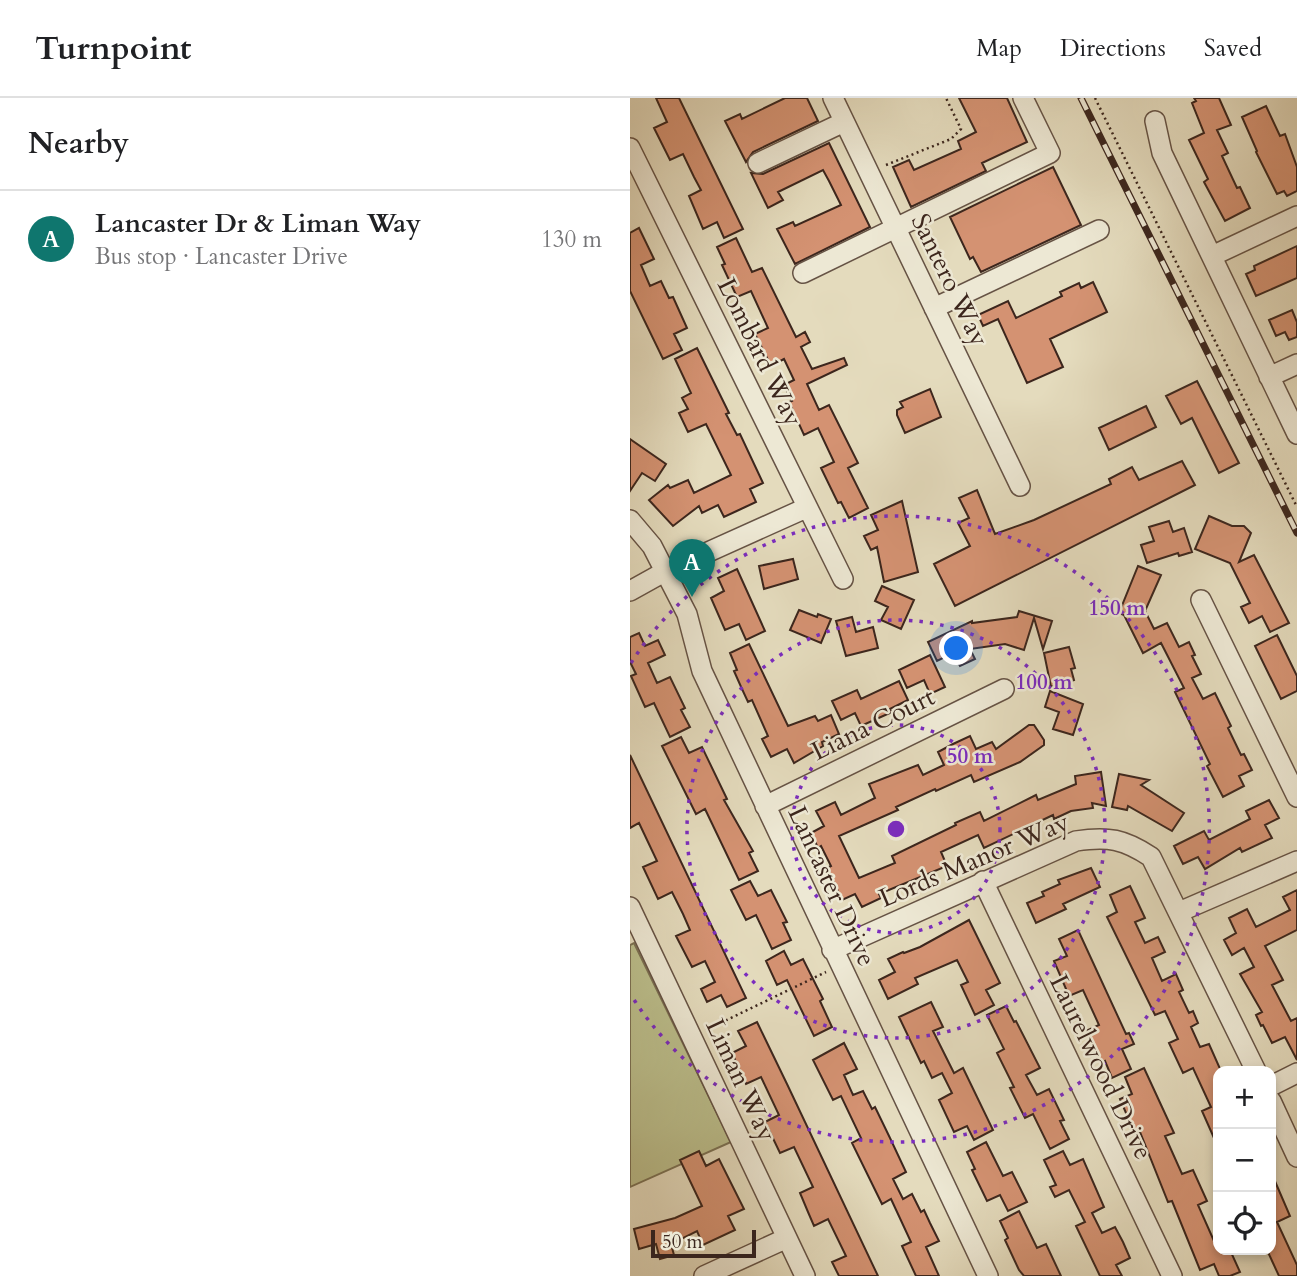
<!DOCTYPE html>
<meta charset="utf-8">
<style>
body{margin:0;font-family:Cardo,serif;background:#f6f6f6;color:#202124}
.controls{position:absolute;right:21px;bottom:21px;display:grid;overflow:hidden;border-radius:14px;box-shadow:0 4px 10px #0003}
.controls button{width:63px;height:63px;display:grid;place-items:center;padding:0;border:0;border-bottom:2px solid #e0e0e0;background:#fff;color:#202124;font:35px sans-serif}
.scale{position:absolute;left:21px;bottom:18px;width:105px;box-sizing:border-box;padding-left:7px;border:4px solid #3c261d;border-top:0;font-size:19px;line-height:24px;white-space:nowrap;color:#3c261d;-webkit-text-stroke:5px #ede8d4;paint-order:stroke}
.you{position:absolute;left:327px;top:551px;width:24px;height:24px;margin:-18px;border:5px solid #fff;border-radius:50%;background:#1a73e8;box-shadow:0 0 0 10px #1a73e833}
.badge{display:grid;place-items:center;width:46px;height:46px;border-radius:50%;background:#0f766e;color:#fff;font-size:23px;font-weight:700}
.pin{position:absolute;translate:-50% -58px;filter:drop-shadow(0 2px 4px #0008)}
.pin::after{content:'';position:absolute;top:37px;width:24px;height:21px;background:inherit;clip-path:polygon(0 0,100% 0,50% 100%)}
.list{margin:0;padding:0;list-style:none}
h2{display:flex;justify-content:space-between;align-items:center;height:91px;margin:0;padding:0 28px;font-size:30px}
h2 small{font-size:23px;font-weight:400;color:#757577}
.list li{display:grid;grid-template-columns:46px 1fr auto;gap:21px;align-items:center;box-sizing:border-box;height:98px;padding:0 28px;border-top:2px solid #e0e0e0}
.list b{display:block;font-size:26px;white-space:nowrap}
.list p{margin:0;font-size:23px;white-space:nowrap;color:#757577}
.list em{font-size:23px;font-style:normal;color:#757577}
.icon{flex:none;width:38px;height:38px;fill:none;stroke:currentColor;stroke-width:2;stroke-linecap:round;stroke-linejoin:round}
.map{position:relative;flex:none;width:667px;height:1178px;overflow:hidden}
header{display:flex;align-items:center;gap:42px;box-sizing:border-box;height:98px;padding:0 35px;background:#fff;border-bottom:2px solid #e0e0e0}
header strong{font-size:33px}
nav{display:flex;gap:38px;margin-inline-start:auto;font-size:24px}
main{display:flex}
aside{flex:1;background:#fff}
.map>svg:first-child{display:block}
</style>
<header>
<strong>Turnpoint</strong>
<nav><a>Map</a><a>Directions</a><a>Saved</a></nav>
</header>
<main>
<aside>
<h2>Nearby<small></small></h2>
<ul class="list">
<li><span class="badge">A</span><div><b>Lancaster Dr &amp; Liman Way</b><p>Bus stop · Lancaster Drive</p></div><em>130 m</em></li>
</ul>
</aside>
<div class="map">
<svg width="667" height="1178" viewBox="0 0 667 1178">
<rect width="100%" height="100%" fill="#e4dbbd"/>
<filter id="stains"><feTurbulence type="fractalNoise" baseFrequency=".00286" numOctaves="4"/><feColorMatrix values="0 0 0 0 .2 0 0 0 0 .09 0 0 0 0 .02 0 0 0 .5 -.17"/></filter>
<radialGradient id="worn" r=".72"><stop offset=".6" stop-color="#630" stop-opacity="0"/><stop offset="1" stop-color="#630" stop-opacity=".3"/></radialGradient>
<path fill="#bbbe8c" stroke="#7c7254" stroke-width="2" d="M4 845 101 1044 0 1089V847Z"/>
<path fill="#d49272" stroke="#3c261d" stroke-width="2" d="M26 0H49L113 131 94 140 87 124 73 131 59 98 71 92 64 79 53 56 40 62 24 30 37 24Z
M155 0H177L188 23 123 54 116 64 95 23 110 16 112 21Z
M329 0H377L397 44 352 65 356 73 281 109 263 69 279 62 284 72 331 51 328 43 346 34Z
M564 0H589L601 27 587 32 598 55 592 58 607 90 610 89 620 110 595 123 574 84 578 81 559 42 574 35 562 5 566 3Z
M636 8 650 38 655 36 667 69V93L657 98 654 93 647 96 626 54 627 53 612 19Z
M199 45 240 129 165 166 147 131 163 124 165 128 211 107 199 83 193 72 148 94 153 102 138 110 121 75 133 76Z
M423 69 451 127 351 174 343 159 340 161 320 119Z
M9 130 24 161 11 167 20 188 31 183 39 200 43 199 57 230 44 236 52 252 33 261 0 193V135Z
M106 140 122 174 132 170 166 239 175 234 180 244 171 249 182 271 214 260 217 267 177 286 189 312 199 307 228 365 218 370 238 410 219 420 211 404 208 405 191 370 204 364 188 330 174 337 159 304 162 303 154 287 164 282 154 261 141 268 125 236 138 230 121 193 107 199 92 167 95 166 87 149Z
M667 148V180L626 198 616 176 625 172 624 168Z
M463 184 477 214 420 241 433 269 397 285 368 221 353 228 348 217 378 203 386 220 432 198 430 194 449 185 451 190Z
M662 212 667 224V239L659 242 655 234 646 238 639 222Z
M67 250 99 315 96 316 107 337 110 336 133 385 120 391 126 404 111 411 94 419 88 407 72 415 69 408 43 428 19 402 38 387 40 390 58 382 64 395 101 377 76 326 58 334 49 315 58 311 52 300 61 295 45 261Z
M567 283 609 365 589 375 562 320 551 326 536 298Z
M300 291 311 319 275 335 267 317V312L273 309 270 304Z
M516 308 526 329 479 352 469 330Z
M0 341 36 366 25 383 12 375 0 393Z
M552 363 565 387 325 508 304 466 340 448 328 425 339 420 329 400 347 392 365 436 404 422 481 386 479 381 502 369 509 382Z
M272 403 288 474 254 484 247 449 241 452 234 438 248 432 241 417Z
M579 418 602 428H614L621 435 609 464 624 457 659 525 640 534 632 518 619 525 611 509 620 505 600 465 565 451Z
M539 423 543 434 554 430 562 454 549 458 548 455 517 465 511 447 524 443 519 429Z
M163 461 168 481 134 491 129 468Z
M508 468 531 477 515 513 524 531 537 525 549 549 559 544 565 557 562 558 571 576 562 580 573 601 585 595 601 628 598 630 611 657 614 656 622 672 609 678 614 688 593 699 577 668 580 666 545 594 554 590 531 545 513 555 494 517 489 515Z
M107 471 135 533 116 542 109 526 95 532 81 500 94 493 88 480Z
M252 488 284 502 271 531 251 522 258 509 245 503Z
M169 512 187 519 188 516 201 521 191 545 160 532Z
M389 513 422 523 413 551 404 520 394 552 375 546 340 551 345 561 330 568 323 555 307 563 298 544 342 523V525L387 519Z
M222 519 226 534 243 529 248 550 216 558 206 523Z
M9 535 15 548 28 542 35 557 18 565 27 585 40 579 55 610 51 612 60 629 40 639 24 605 15 609 1 578 6 576 0 564V539Z
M647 537 667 578V593L651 601 625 548Z
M119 546 158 628 185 618 188 623 201 617 209 636 192 644 193 648 164 665 157 651 141 659 132 641 138 638 122 602 118 604 112 591 104 573 107 572 100 555Z
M439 549 445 570 441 571 444 582 421 589 414 555Z
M300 557 315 589 300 596 294 582 277 590 269 572Z
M269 583 278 602 260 611 262 614 231 628 225 615 211 622 202 603 227 592 231 601Z
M420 593 453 606 443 637 423 631 429 614 415 609Z
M399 627H404L414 642V647L390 664 344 684 341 677 306 693 305 691 266 709 268 712 209 738 229 780 265 765 262 758 326 727 325 725 350 714 354 723 406 697 408 702 446 686 445 678 471 674 476 708 462 705 463 710 441 713 424 721 423 717 354 750 348 737 311 754 317 768 249 796 251 800 232 809 225 796 212 802 197 770 201 768 191 748 188 750 181 735 194 728 186 713 205 704 211 717 245 700 239 686 288 667 293 677 314 667 308 654 323 646 340 638 346 651 362 644 366 651Z
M51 639 59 655 72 649 97 701 94 702 123 753 119 755 128 773 109 782 75 711 66 716 32 648Z
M0 657 116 900 97 909 91 897 77 904 71 891 85 884 75 863 62 869 46 838 60 832 53 816 42 794 28 801 13 769 27 763 9 725 0 730Z
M489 676 519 682 511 687 554 715 542 733 498 708 497 712 482 709Z
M639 702 649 720 635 727 642 740 612 754 610 750 575 771 568 759 553 766 544 748 574 733 579 742 620 721 616 713Z
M461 770 470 789 433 806 436 811 406 825 397 805 414 798 412 794 430 786 428 782Z
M120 783 128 798 141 792 157 824 153 825 161 842 142 851 126 817 116 822 101 792Z
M500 788 515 820 505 824 515 845 528 839 535 854 522 860 532 883 546 876 553 892 549 894 559 915 563 913 568 925 561 929 570 949 579 946 591 973H588V1049L572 1013 581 1009 563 970 553 975 539 945 548 941 535 913 525 917 477 819 487 814 480 797Z
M667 792V832L635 848 653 882 642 887 661 923 667 920V962L655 939 642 945 633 927 631 928 626 917 632 914 610 876 624 869 614 850 602 857 594 842 606 835 599 820 617 811 626 829 660 812 653 799Z
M339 822 370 885 356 892 364 907 345 917 331 887 338 884 327 862 285 880 288 886 258 901 249 882 265 874 258 861 273 854 274 855 290 849Z
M448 832 496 936 499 935 504 946 492 951 501 971 482 980 475 963 471 965 456 933 469 927 453 892 439 898 424 863 437 858 429 841Z
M154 853 161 867 173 861 193 901 190 903 202 929 184 938 157 882 147 887 136 863Z
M301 904 313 929 303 933 324 975 333 970 363 1032 344 1042 337 1028 324 1034 309 1002 322 995 312 975 302 980 294 963 291 965 269 919Z
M376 908 384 924 386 923 410 970 396 977 407 997 419 991 434 1022 430 1023 439 1041 420 1051 403 1016 395 1020 380 990 384 989 367 955 374 951 357 917Z
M127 924 157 986 248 1178H209L202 1164 216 1158 198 1121 184 1128 178 1114 170 1095 183 1089 164 1049 150 1055 139 1032 135 1024 149 1017 131 979 116 986 110 973 102 955 116 948 108 933Z
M214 945 227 971 214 977 223 997 233 993 242 1011 245 1009 260 1040 276 1074 263 1081 273 1101 282 1096 291 1114 294 1112 300 1125 309 1143 296 1149 309 1178H286L272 1148 281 1144 261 1101 252 1106 222 1045 231 1040 211 998 203 1002 183 962Z
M514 970 544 1035 535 1038 552 1076 563 1072 577 1103 568 1107 588 1152H600L610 1174 600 1178H589L584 1166 570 1172 542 1103 538 1104 510 1034 505 1036 490 1001 502 996 495 979Z
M356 1044 373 1078 382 1074 397 1104 378 1113 370 1097 357 1103 342 1072 345 1071 337 1054Z
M69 1053 76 1068 89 1061 114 1111 98 1118 105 1132 73 1147 67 1133 41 1146 44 1157 30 1161 26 1146 9 1151 4 1131 45 1120 72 1108 50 1062Z
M433 1053 440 1067 453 1061 474 1109 462 1115 472 1135 485 1129 493 1144 500 1160 486 1167 492 1178H470L446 1128 455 1124 439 1092 425 1099 420 1089 426 1087 414 1062Z
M641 1074 660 1118 647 1124 667 1167V1178H649L637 1152H641Z
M389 1113 407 1150 416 1146 431 1178H394L389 1172 375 1142 378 1140 370 1123Z"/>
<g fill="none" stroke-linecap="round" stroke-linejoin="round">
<defs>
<path id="minor" d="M203 0 390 388
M525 23 532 55 667 336
M0 50 213 481
M128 65 214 24
M582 158 667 118
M173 175 420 55 393 0
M304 210 469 132
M639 279 667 266
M0 422 22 448 57 516 72 573 358 1178
M0 493 36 473 176 410
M571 502 667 699
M135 708 374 591
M353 783 542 1178
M0 809 175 1178
M549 814 667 763
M202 852 446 743C478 738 494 741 521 759L626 973
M641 988 667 975
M641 1003 667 1059
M74 1178 157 1140"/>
</defs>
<use href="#minor" stroke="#665345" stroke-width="22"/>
<path stroke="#3c261d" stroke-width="2.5" stroke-dasharray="2 3.5" stroke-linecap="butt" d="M465 0 667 409
M256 67 321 41 331 31 316 0
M76 932 196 874"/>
<use href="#minor" stroke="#ede8d4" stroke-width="19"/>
<defs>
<path id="rail" d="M451 0 667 435"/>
</defs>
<use href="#rail" stroke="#3c261d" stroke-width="7"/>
<use href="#rail" stroke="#ede8d4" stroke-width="4.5" stroke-dasharray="13" stroke-linecap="butt"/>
</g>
<g fill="none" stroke="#7b2cbf" stroke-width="3.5" stroke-dasharray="3.5 7">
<circle cx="266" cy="731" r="104"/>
<circle cx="266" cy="731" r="209"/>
<path d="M1 565A313 313 0 1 1 1 897"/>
</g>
<g text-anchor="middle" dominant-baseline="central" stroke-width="5" stroke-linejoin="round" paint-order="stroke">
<g font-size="26" fill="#3c261d" stroke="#ede8d4">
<text transform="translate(320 182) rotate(64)">Santero Way</text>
<text transform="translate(130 254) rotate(64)">Lombard Way</text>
<text transform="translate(243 626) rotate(-26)">Liana Court</text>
<text transform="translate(344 762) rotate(-23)">Lords Manor Way</text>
<text transform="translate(202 788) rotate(65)">Lancaster Drive</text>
<text transform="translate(471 969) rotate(64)">Laurelwood Drive</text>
<text transform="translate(111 982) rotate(65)">Liman Way</text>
</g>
</g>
<circle cx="266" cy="731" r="10" fill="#7b2cbf" stroke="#ede8d4" stroke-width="3.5"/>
<g font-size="21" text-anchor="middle" font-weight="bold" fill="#7b2cbf" stroke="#ede8d4" stroke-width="5" stroke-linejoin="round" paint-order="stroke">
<text x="487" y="517">150 m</text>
<text x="414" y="591">100 m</text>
<text x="340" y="665">50 m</text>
</g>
<rect width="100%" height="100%" filter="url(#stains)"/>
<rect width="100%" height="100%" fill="url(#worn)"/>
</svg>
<div class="controls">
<button>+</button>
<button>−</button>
<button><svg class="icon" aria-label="locate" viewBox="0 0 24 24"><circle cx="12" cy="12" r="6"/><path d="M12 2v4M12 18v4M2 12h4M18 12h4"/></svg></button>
</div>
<div class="scale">50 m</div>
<div class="you"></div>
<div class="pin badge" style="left:62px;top:499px">A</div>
</div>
</main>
